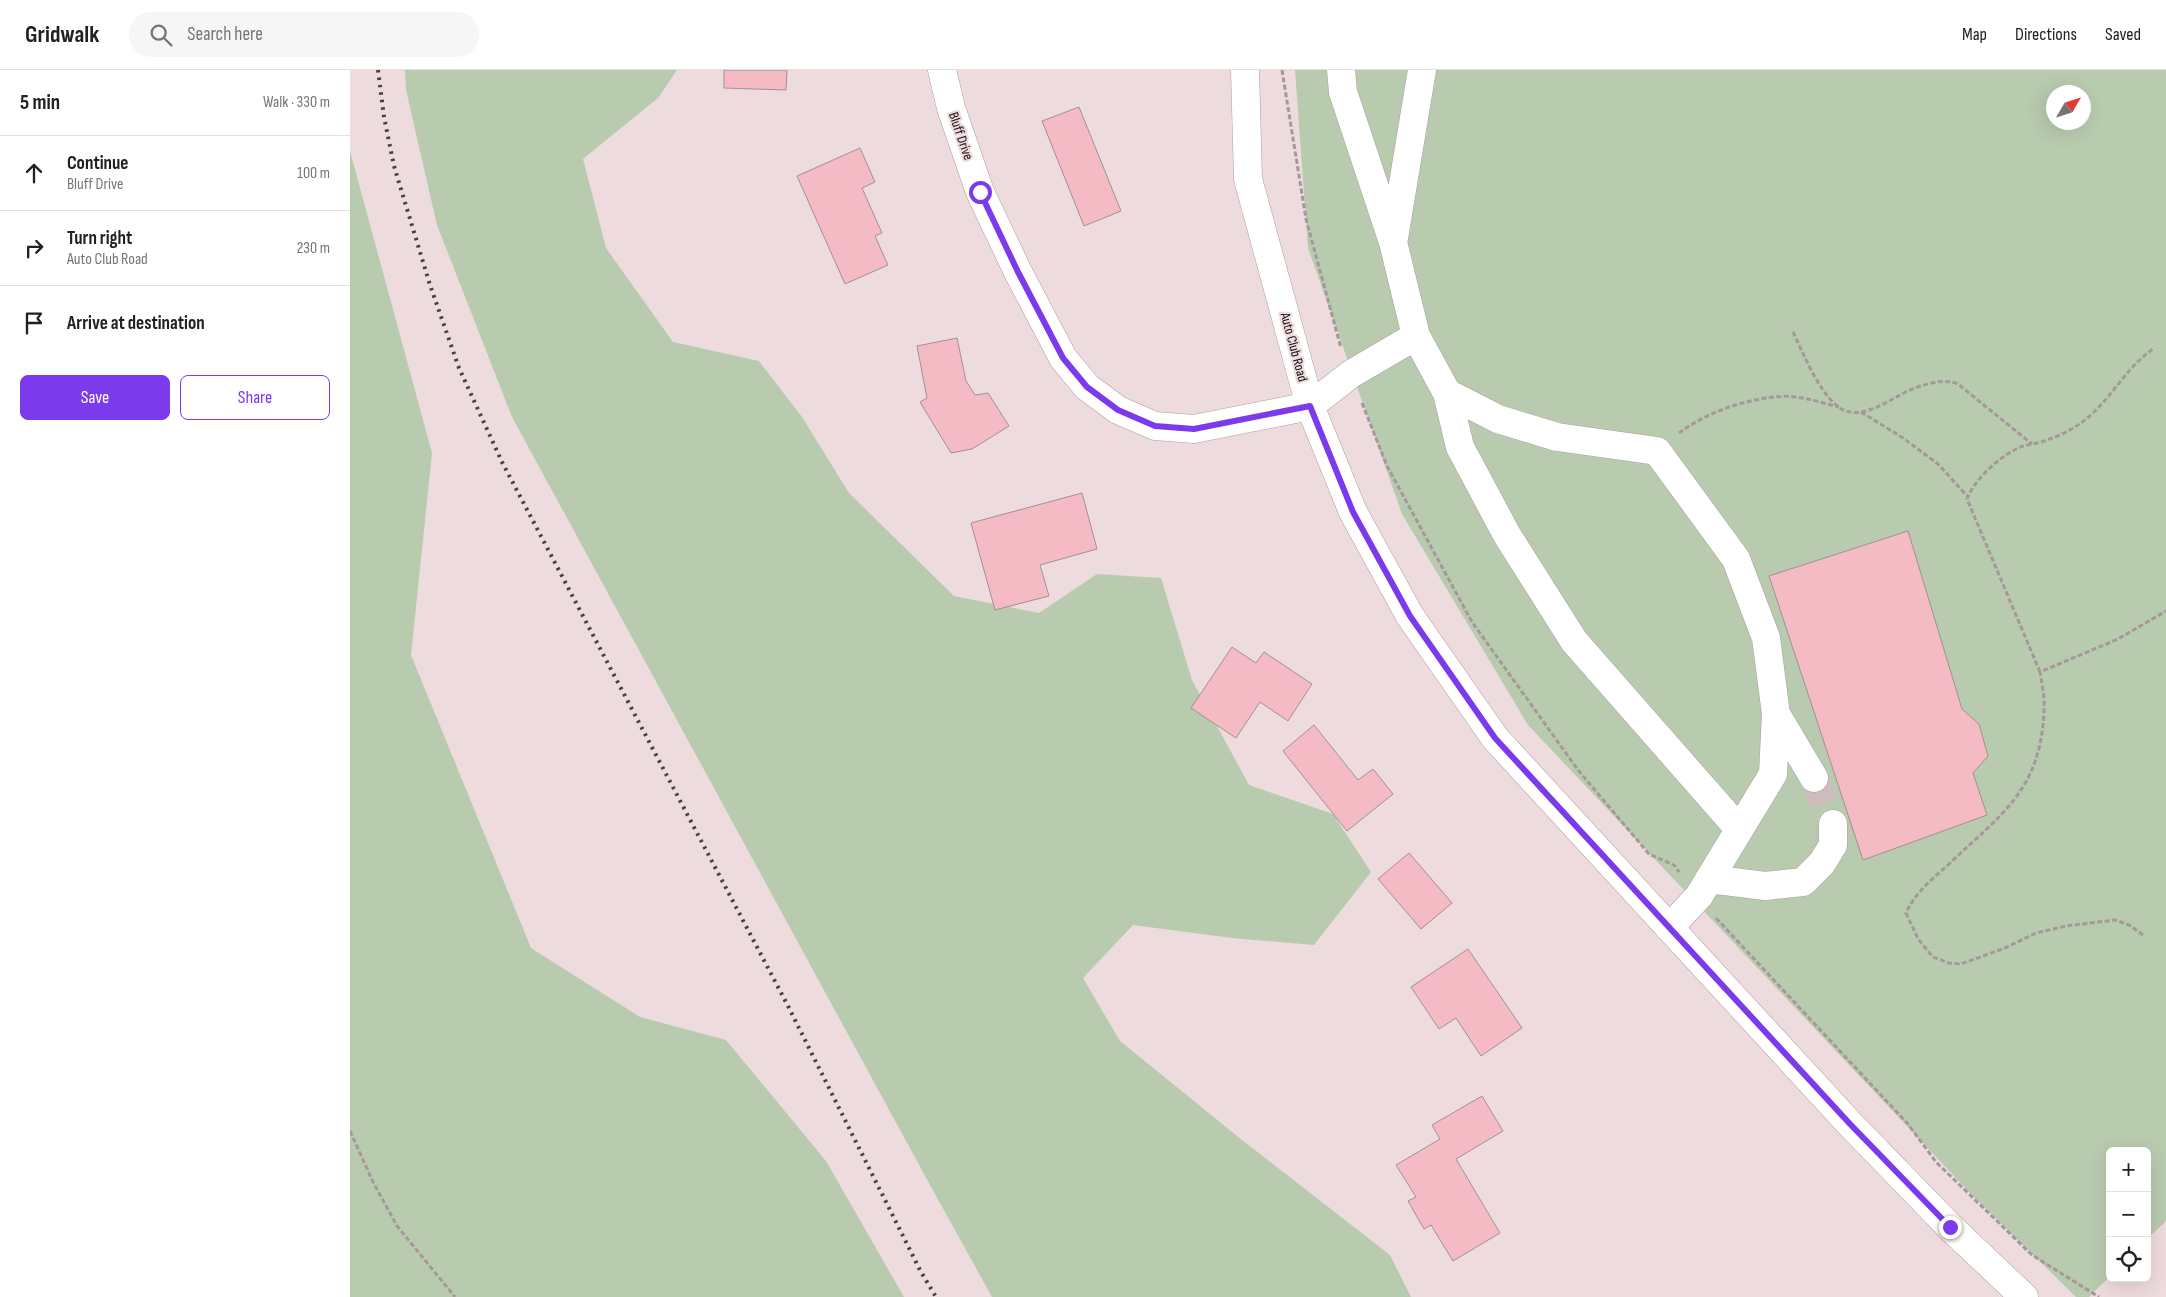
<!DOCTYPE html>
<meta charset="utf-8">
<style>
body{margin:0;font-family:"Sofia Sans Condensed",sans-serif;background:#f6f6f6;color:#202124}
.controls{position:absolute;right:15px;bottom:15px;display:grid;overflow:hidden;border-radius:8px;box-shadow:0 5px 20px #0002}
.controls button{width:45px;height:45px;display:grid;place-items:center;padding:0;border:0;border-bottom:1px solid #e0e0e0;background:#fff;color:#202124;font:25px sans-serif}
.compass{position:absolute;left:1696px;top:15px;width:45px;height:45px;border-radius:50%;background:#fff;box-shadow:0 5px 20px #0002;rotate:51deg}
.stop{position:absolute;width:15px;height:15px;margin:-11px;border:4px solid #7c3aed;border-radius:50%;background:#fff}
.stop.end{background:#7c3aed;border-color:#fff;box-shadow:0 1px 5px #0008}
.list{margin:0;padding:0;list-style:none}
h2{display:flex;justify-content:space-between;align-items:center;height:65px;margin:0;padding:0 20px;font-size:21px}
h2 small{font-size:16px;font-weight:400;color:#757577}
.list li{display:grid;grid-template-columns:32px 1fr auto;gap:15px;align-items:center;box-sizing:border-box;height:75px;padding:0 20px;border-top:1px solid #e0e0e0}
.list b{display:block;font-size:19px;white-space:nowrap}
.list p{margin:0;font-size:16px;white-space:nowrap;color:#757577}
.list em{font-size:16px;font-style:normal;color:#757577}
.actions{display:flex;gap:10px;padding:15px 20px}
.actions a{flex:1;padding:11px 0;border:1px solid #7c3aed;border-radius:8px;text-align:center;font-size:18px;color:#7c3aed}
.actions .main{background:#7c3aed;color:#fff}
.icon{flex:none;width:28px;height:28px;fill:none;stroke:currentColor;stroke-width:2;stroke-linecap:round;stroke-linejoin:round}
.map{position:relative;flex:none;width:1816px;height:1227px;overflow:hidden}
header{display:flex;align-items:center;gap:30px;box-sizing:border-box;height:70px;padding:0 25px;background:#fff;border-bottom:1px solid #e0e0e0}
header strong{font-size:24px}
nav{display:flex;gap:28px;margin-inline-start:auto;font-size:18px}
.search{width:350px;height:45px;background:#f6f6f6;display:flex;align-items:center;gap:12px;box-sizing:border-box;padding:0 18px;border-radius:28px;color:#757577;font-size:19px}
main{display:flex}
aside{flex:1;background:#fff}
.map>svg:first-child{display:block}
</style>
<header>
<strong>Gridwalk</strong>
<div class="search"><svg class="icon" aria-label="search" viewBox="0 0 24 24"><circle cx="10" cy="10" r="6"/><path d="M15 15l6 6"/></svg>Search here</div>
<nav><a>Map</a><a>Directions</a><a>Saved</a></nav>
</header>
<main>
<aside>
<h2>5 min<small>Walk · 330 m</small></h2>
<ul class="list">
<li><svg class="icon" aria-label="ahead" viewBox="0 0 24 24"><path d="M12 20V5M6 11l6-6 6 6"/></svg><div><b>Continue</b><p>Bluff Drive</p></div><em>100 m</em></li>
<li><svg class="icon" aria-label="right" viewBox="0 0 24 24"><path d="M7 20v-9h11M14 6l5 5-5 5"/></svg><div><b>Turn right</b><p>Auto Club Road</p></div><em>230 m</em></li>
<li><svg class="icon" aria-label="arrive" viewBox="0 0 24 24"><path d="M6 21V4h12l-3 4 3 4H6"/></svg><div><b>Arrive at destination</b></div></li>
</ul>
<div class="actions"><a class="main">Save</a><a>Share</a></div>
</aside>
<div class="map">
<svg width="1816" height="1227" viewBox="0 0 1816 1227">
<rect width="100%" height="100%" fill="#eedbde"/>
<path fill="#b8cbaf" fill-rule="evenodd" d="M55 0H327L308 28 233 89 256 178 323 272 409 291 452 347 499 423 604 526 689 543 747 504 811 508 842 610 899 715 983 744 1021 802 964 875 882 868 783 855 733 908 770 971 892 1070 1040 1185 1061 1227H642L580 1115 162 347 87 155 56 20Z
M945 0H1816V1151L1797 1169V1081H1760V1206L1739 1227H1726L1622 1125 1178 655 1052 444 958 178ZM1704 22H1734V52H1704Z
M0 81 82 383 61 585 181 878 290 947 376 970 476 1091 554 1227H0Z"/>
<path fill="#f4bbc4" stroke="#a19093" d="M374 0H437L436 20 374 18Z
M729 37 771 141 734 156 692 51Z
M510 78 525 112 512 118 532 163 525 166 538 195 495 214 447 106Z
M607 268 616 311 625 325 638 323 659 356 622 379 601 383 570 332 577 328 567 276Z
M732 423 747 479 690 495 699 526 645 540 621 453Z
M1558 461 1612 639 1629 654 1638 686 1623 703 1637 745 1513 790 1419 506Z
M882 577 906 593 914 582 962 614 938 651 910 632 886 668 841 638Z
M964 655 1008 710 1023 699 1043 724 997 761 933 681Z
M1059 783 1102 833 1071 859 1028 809Z
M1118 879 1172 958 1131 986 1106 948 1089 959 1061 917Z
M1132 1026 1153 1061 1106 1089 1150 1163 1103 1191 1081 1155 1074 1159 1058 1131 1066 1127 1046 1095 1090 1069 1082 1055Z"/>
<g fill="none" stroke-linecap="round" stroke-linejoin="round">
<path stroke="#cdbcbe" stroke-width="28" stroke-dasharray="28 14" stroke-linecap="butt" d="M1464 708 1483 754"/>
<defs>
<path id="minor" d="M592 0 601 38 630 122 668 202 713 288 737 317 768 340 805 356 844 359 960 336 1001 304 1066 266
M895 0 898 109 960 336 1003 442 1060 546 1145 668 1500 1054 1600 1157 1674 1227
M991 0 993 22 1043 172 1066 266 1097 323 1148 349 1207 367 1307 381 1386 489 1416 568 1426 644 1423 704 1349 826 1319 858
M1044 168 1072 0
M1097 323 1110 377 1157 465 1224 571 1389 759
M1426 644 1464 708
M1359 809 1415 816 1453 812 1472 793 1483 775V754"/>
</defs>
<use href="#minor" stroke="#ae9da0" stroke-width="29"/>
<path stroke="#a6989a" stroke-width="3" stroke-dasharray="5 2.5" stroke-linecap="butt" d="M932 0 956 149 991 278
M1443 262C1453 283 1473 333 1496 341 1504 344 1515 342 1522 339 1539 333 1553 321 1571 316 1584 312 1595 309 1608 314L1682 374
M1012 333 1037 396 1122 552 1228 700 1299 784 1324 795 1329 802
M1511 342 1553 368 1588 394 1618 427
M1329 363C1356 343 1392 330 1425 327 1446 324 1469 332 1489 337
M1690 602 1617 429C1624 410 1649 387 1668 378 1676 374 1688 374 1697 370 1709 366 1721 360 1731 353 1760 332 1774 299 1803 279
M1366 848 1558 1054 1586 1092 1682 1185 1749 1227
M1793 865 1779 855 1765 850 1716 856 1686 863 1655 878 1611 894 1599 893 1583 887 1568 869 1556 843C1565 823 1582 809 1598 795 1651 744 1691 721 1694 640 1695 628 1692 614 1690 602L1768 569 1816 541
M0 1061 23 1112 47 1156 105 1227"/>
<use href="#minor" stroke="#fff" stroke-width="28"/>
<path stroke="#473f40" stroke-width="4" stroke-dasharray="2.5 5" stroke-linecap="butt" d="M28 0 34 47 44 96 80 215 109 298 152 392 438 936 571 1202 586 1227"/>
</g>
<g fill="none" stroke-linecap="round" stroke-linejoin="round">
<path stroke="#7c3aed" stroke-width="6" d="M630 122 668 202 713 288 737 317 768 340 805 356 844 359 960 336 1003 442 1060 546 1145 668 1500 1054 1600 1157"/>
</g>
<g text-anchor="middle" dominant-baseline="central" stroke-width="4.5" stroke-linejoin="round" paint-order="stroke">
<g font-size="14" fill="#110c0c" stroke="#eedbde">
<text transform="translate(611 66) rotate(71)">Bluff Drive</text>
<text transform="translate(944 277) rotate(75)">Auto Club Road</text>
</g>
</g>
</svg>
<div class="controls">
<button>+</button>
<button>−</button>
<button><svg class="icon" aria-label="locate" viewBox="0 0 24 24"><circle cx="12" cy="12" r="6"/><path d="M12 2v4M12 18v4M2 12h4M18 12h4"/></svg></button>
</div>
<svg class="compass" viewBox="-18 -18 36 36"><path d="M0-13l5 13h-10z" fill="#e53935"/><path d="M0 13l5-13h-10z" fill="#757577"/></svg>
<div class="stop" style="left:630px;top:122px"></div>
<div class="stop end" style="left:1600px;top:1157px"></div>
</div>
</main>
